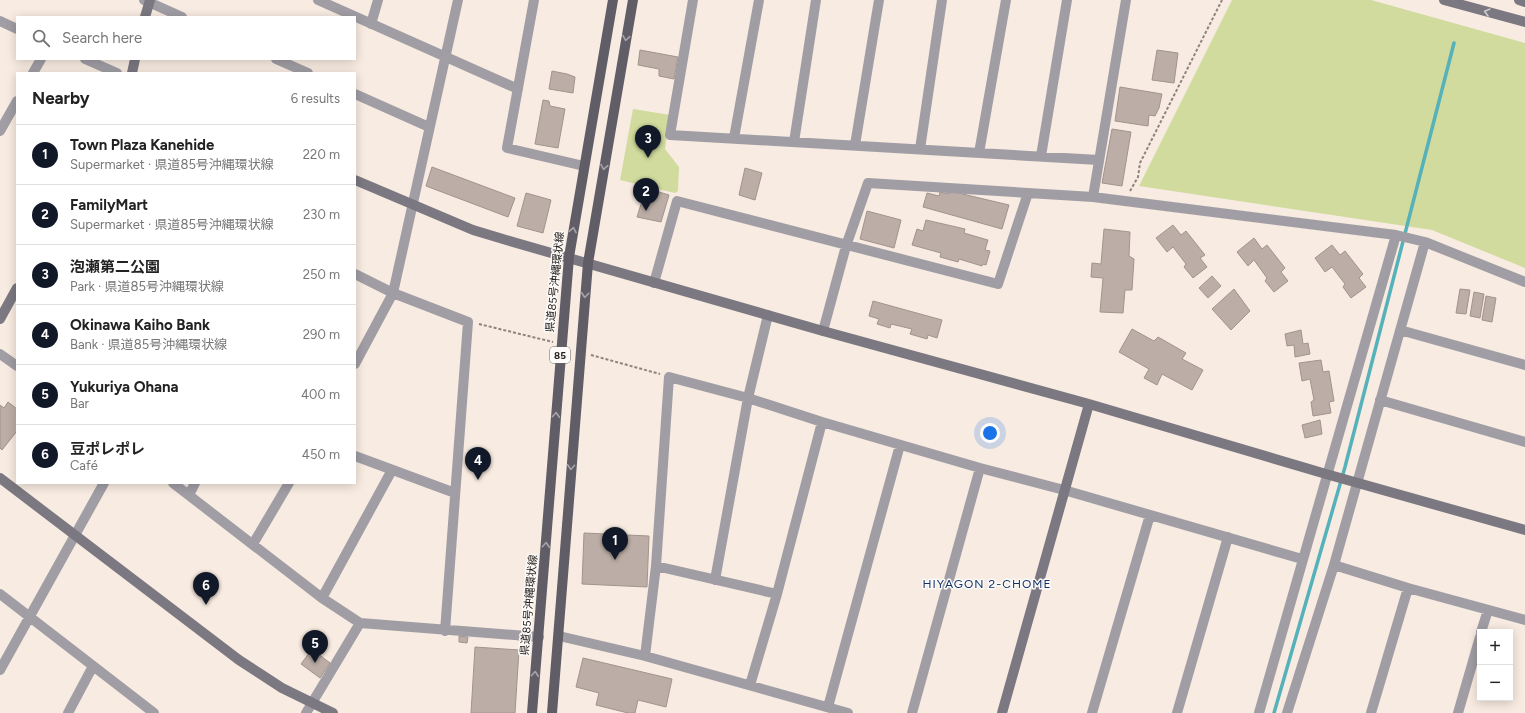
<!DOCTYPE html>
<meta charset="utf-8">
<style>
body{margin:0;font-family:Figtree,"Noto Sans JP",sans-serif;background:#f2f2f2;color:#222}
.controls{position:absolute;right:12px;bottom:12px;display:grid;overflow:hidden;border-radius:0px;box-shadow:0 2px 10px #0003}
.controls button{width:36px;height:36px;display:grid;place-items:center;padding:0;border:0;border-bottom:1px solid #e0e0e0;background:#fff;color:#222;font:20px sans-serif}
.you{position:absolute;left:990px;top:433px;width:14px;height:14px;margin:-10px;border:3px solid #fff;border-radius:50%;background:#1a73e8;box-shadow:0 0 0 6px #1a73e833}
.badge{display:grid;place-items:center;width:26px;height:26px;border-radius:50%;background:#111827;color:#fff;font-size:13px;font-weight:700}
.pin{position:absolute;translate:-50% -33px;filter:drop-shadow(0 1px 2px #0008)}
.pin::after{content:'';position:absolute;top:21px;width:14px;height:12px;background:inherit;clip-path:polygon(0 0,100% 0,50% 100%)}
.list{margin:0;padding:0;list-style:none}
h2{display:flex;justify-content:space-between;align-items:center;height:52px;margin:0;padding:0 16px;font-size:17px}
h2 small{font-size:13px;font-weight:400;color:#767676}
.list li{display:grid;grid-template-columns:26px 1fr auto;gap:12px;align-items:center;box-sizing:border-box;height:60px;padding:0 16px;border-top:1px solid #e0e0e0}
.list b{display:block;font-size:15px;white-space:nowrap}
.list p{margin:0;font-size:13px;white-space:nowrap;color:#767676}
.list em{font-size:13px;font-style:normal;color:#767676}
.icon{flex:none;width:22px;height:22px;fill:none;stroke:currentColor;stroke-width:2;stroke-linecap:round;stroke-linejoin:round}
.map{position:relative;flex:none;width:1525px;height:713px;overflow:hidden}
.search{position:absolute;background:#fff;box-shadow:0 2px 10px #0003;left:16px;top:16px;width:340px;height:44px;display:flex;align-items:center;gap:10px;box-sizing:border-box;padding:0 14px;border-radius:0px;color:#767676;font-size:15px}
.panel{position:absolute;background:#fff;box-shadow:0 2px 10px #0003;left:16px;top:72px;width:340px;height:412px;border-radius:0px}
.map>svg:first-child{display:block}
</style>
<div class="map">
<svg width="1525" height="713" viewBox="0 0 1525 713">
<rect width="100%" height="100%" fill="#f8ebe1"/>
<path fill="#d0db9d" d="M1232 0H1371L1525 43V268L1432 230 1139 186Z
M633 109 670 115 665 149 679 167 678 191 675 193 620 180Z"/>
<g fill="none" stroke-linecap="round" stroke-linejoin="round">
<path stroke="#55b1ba" stroke-width="3.5" d="M1274 713 1345 467 1454 43"/>
</g>
<path fill="#bcaea6" stroke="#a1948c" d="M640 50 678 57 674 79 659 76V69L638 65Z
M1157 50 1178 53 1174 83 1152 80Z
M552 71 567 74 575 77 573 93 549 89Z
M1120 87 1162 94 1159 108 1155 116 1149 115 1148 126 1115 121Z
M543 100 549 101 550 106 565 109 558 148 535 144Z
M1112 129 1131 132 1122 186 1102 183Z
M432 167 515 198 508 217 426 186Z
M745 168 762 173 755 200 739 195Z
M646 188 669 195 661 222 637 217Z
M950 191 1009 205 1002 229 923 207 927 193 939 196 940 192 949 194Z
M526 193 551 200 543 233 517 226Z
M867 211 901 220 894 248 860 239Z
M926 220 965 229 964 233 988 240 985 250 990 251 986 265 983 264 982 266 959 259 958 262 940 257 941 253 912 245 917 229 923 231Z
M1173 225 1181 235 1186 231 1205 255 1200 258 1207 267 1193 278 1184 267 1186 264 1173 247 1167 252 1156 238Z
M1104 229 1130 232 1129 256 1134 259 1132 290H1125L1123 313 1100 312 1103 278 1091 277 1092 263 1101 264Z
M1254 238 1262 249 1267 245 1285 268 1281 272 1288 281 1274 292 1265 281 1267 278 1254 260 1248 266 1237 252Z
M1332 245 1340 255 1345 251 1363 274 1359 278 1366 287 1351 298 1343 287 1345 284 1332 267 1325 272 1315 258Z
M1212 276 1221 286 1208 298 1199 288Z
M1234 289 1250 311 1231 330 1212 309Z
M1460 289 1470 290 1466 314 1456 313Z
M1474 292 1484 294 1480 318 1470 316Z
M1486 296 1496 298 1492 322 1482 320Z
M873 301 942 320 937 338 928 335 927 339 910 334 912 329 891 324 890 328 877 324 879 319 869 316Z
M1132 329 1154 341 1158 337 1186 353 1182 359 1203 370 1192 390 1162 374 1157 385 1144 378 1149 369 1119 352Z
M1301 330 1303 344 1308 343 1310 354 1295 357 1294 345 1287 346 1285 334Z
M1321 360 1323 372 1329 371 1334 401 1329 402 1331 413 1313 416 1311 402 1314 400 1310 379 1302 381 1299 363Z
M8 402 17 409V431L2 450 0 448V405L4 408Z
M1320 420 1322 434 1305 438 1302 425Z
M584 533 649 536 647 587 582 584Z
M459 636 468 637 467 643 459 642Z
M475 647 519 650 515 713H471Z
M312 649 330 663 320 678 301 664Z
M583 658 672 679 666 707 638 700 635 713H628L596 705 599 693 576 687Z"/>
<g fill="none" stroke-linecap="round" stroke-linejoin="round">
<path stroke="#8d847e" stroke-width="2" stroke-dasharray="3 2" stroke-linecap="butt" d="M1130 191 1138 177 1140 163 1222 0
M479 324 553 342
M591 355 660 374"/>
<path stroke="#a09ea4" stroke-width="10" d="M144 0 182 17
M318 0 518 89
M534 0 507 148 584 166
M693 0 670 135 1099 160
M0 21 17 29
M371 24 378 0
M85 59 117 73
M276 59 308 73
M33 73 41 59
M355 94 429 127
M0 131 17 101
M734 138 759 0
M794 142 816 0
M855 145 879 0
M920 149 942 0
M979 153 1006 0
M1041 156 1067 0
M1093 197 1126 0
M355 274 393 293 468 322 445 631
M654 283 677 201 998 284 1028 193
M1400 330 1525 365
M823 331 846 246 868 183 1093 197 1396 235 1425 242 1525 282
M0 354 17 366
M355 364 393 293 458 0
M1380 400 1525 442
M355 456 455 493
M173 483 322 598 360 623 539 637
M189 495 195 483
M253 544 289 483
M1334 565 1408 588 1525 620
M656 566 777 594
M715 580 748 398 768 315
M0 594 154 713
M322 598 392 470
M1481 632 1488 610
M559 636 645 656 848 713
M645 656 656 566 669 377 748 398 822 422 980 468 1064 490 1302 559
M0 670 104 483
M750 685 777 594 822 422
M828 707 900 445
M68 713 93 666
M306 713 360 623
M912 713 980 468
M1092 713 1150 515
M1177 713 1228 537
M1259 713 1396 235
M1287 713 1334 565 1425 242
M1371 713 1408 588
M1458 713 1480 637"/>
<path stroke="#7b7881" stroke-width="10" d="M1444 0 1525 22
M1519 0 1525 2
M145 17 150 0
M132 73 135 59
M355 180 473 230 513 242 823 331 1089 404 1326 474 1525 530
M0 319 17 288
M0 478 239 660 282 688 333 713
M1002 713 1089 404"/>
<path stroke="#605d67" stroke-width="10" d="M532 713 569 257 613 0
M552 713 588 263 633 0"/>
</g>
<defs><path id="oneway-chevron" d="M-2-3.5L2.5 0L-2 3.5" fill="none" stroke-width="1.6" stroke-linecap="round" stroke-linejoin="round"/></defs>
<use stroke="#d0cdcf" href="#oneway-chevron" transform="translate(1487 12) rotate(-165)"/>
<g stroke="#a7a4a9">
<use href="#oneway-chevron" transform="translate(626 38) rotate(99)"/>
<use href="#oneway-chevron" transform="translate(604 167) rotate(100)"/>
<use href="#oneway-chevron" transform="translate(573 230) rotate(-80)"/>
<use href="#oneway-chevron" transform="translate(585 295) rotate(95)"/>
<use href="#oneway-chevron" transform="translate(556 415) rotate(-86)"/>
<use href="#oneway-chevron" transform="translate(571 467) rotate(94)"/>
<use href="#oneway-chevron" transform="translate(546 545) rotate(-86)"/>
<use href="#oneway-chevron" transform="translate(535 674) rotate(-85)"/>
</g>
<g text-anchor="middle" dominant-baseline="central" stroke-width="3" stroke-linejoin="round" paint-order="stroke">
<rect fill="#fdfbf9" stroke="#676360" stroke-width="1" x="550" y="347" width="20" height="16" rx="3"/>
<g font-size="10" font-weight="bold" fill="#27221f">
<text x="560" y="355">85</text>
</g>
<g font-size="11" fill="#27221f" stroke="#fdfbf9">
<text transform="translate(555 282) rotate(-84)">県道85号沖縄環状線</text>
<text transform="translate(529 605) rotate(-85)">県道85号沖縄環状線</text>
</g>
<g font-size="12" letter-spacing="1" fill="#133166" stroke="#fdfbf9">
<text x="987" y="584">HIYAGON 2-CHOME</text>
</g>
</g>
</svg>
<div class="controls">
<button>+</button>
<button>−</button>
</div>
<div class="you"></div>
<div class="pin badge" style="left:615px;top:560px">1</div>
<div class="pin badge" style="left:646px;top:211px">2</div>
<div class="pin badge" style="left:648px;top:158px">3</div>
<div class="pin badge" style="left:478px;top:480px">4</div>
<div class="pin badge" style="left:315px;top:663px">5</div>
<div class="pin badge" style="left:206px;top:605px">6</div>
<div class="search"><svg class="icon" aria-label="search" viewBox="0 0 24 24"><circle cx="10" cy="10" r="6"/><path d="M15 15l6 6"/></svg>Search here</div>
<section class="panel">
<h2>Nearby<small>6 results</small></h2>
<ul class="list">
<li><span class="badge">1</span><div><b>Town Plaza Kanehide</b><p>Supermarket · 県道85号沖縄環状線</p></div><em>220 m</em></li>
<li><span class="badge">2</span><div><b>FamilyMart</b><p>Supermarket · 県道85号沖縄環状線</p></div><em>230 m</em></li>
<li><span class="badge">3</span><div><b>泡瀬第二公園</b><p>Park · 県道85号沖縄環状線</p></div><em>250 m</em></li>
<li><span class="badge">4</span><div><b>Okinawa Kaiho Bank</b><p>Bank · 県道85号沖縄環状線</p></div><em>290 m</em></li>
<li><span class="badge">5</span><div><b>Yukuriya Ohana</b><p>Bar</p></div><em>400 m</em></li>
<li><span class="badge">6</span><div><b>豆ポレポレ</b><p>Café</p></div><em>450 m</em></li>
</ul>
</section>
</div>
